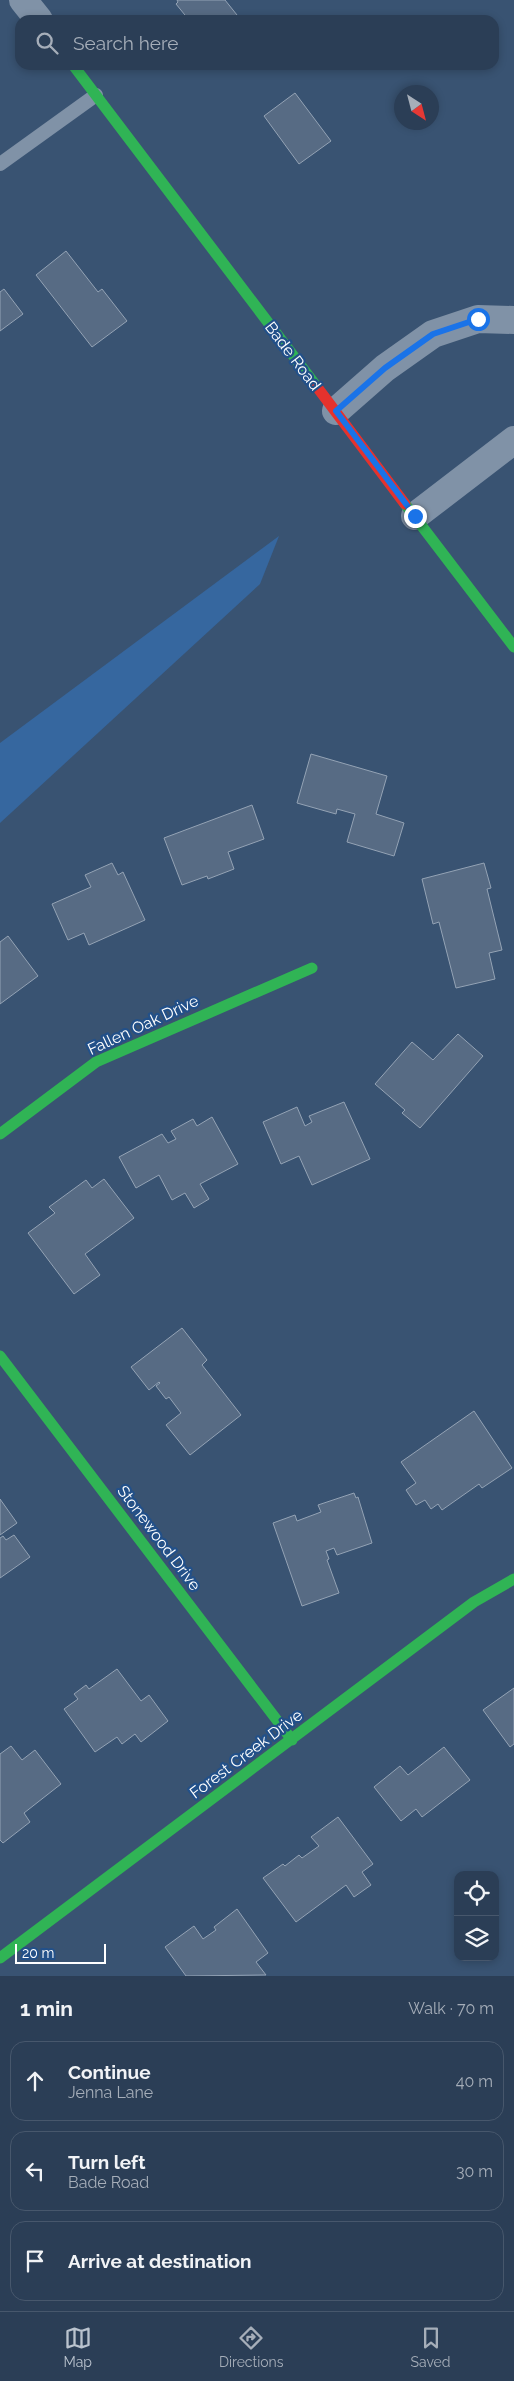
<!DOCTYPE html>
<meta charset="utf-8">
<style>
body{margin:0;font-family:Raleway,sans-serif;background:#33455c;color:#f1f3f6}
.controls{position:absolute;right:15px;bottom:15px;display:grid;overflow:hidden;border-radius:10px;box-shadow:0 2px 8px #0003}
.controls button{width:45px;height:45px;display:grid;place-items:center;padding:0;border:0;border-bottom:1px solid #47576c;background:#2b3e56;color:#f1f3f6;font:25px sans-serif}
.compass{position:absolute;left:394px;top:85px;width:45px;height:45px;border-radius:50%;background:#2b3e56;box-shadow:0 2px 8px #0003;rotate:144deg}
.scale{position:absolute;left:15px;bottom:12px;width:91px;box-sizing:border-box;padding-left:5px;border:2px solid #fff;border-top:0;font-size:14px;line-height:18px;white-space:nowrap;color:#fff;-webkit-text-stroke:4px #225089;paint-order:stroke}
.stop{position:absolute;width:15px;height:15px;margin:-11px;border:4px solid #1a73e8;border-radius:50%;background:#fff}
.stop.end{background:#1a73e8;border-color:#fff;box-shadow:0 1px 5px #0008}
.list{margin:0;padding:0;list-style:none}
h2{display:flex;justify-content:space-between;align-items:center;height:65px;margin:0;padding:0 20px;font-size:21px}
h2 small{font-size:16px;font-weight:400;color:#a6aeb9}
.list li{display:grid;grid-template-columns:32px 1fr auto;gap:15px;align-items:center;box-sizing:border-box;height:80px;margin:0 10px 10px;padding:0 10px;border:1px solid #47576c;border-radius:15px}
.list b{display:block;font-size:19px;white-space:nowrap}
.list p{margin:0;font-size:16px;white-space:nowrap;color:#a6aeb9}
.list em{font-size:16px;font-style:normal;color:#a6aeb9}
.icon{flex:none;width:28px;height:28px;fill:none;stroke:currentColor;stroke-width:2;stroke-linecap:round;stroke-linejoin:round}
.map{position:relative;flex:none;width:514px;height:1976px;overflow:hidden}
.search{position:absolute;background:#2b3e56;box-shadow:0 2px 8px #0003;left:15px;right:15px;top:15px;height:55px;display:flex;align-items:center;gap:12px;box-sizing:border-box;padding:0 18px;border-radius:15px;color:#a6aeb9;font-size:19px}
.sheet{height:335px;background:#2b3e56}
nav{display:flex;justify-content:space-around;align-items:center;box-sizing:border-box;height:70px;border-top:1px solid #47576c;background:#2b3e56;font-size:14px;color:#a6aeb9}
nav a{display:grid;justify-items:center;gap:2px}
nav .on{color:#bac3ce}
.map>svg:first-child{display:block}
</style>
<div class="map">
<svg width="514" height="1976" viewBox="0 0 514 1976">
<rect width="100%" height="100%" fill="#395372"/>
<path fill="#36679f" d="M279 536 260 584 0 823V743Z"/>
<path fill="#576b84" stroke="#94a3b5" d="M177 0H225L241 20H189L176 4 178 2Z
M295 93 331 141 299 164 264 116Z
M66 251 98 292 102 289 127 321 92 347 36 275Z
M4 289 23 314 0 331V292Z
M311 754 387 776 376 814 404 823 394 856 347 842 355 814 337 809 336 814 297 803Z
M252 805 264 839 228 852 234 869 208 879 207 876 182 885 164 838Z
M112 863 118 875 123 872 145 920 89 945 84 933 68 940 52 904 91 887 85 875Z
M484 863 491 888 487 889 502 950 489 953 495 979 456 988 439 922 433 924 422 879Z
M8 936 38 976 0 1004V942Z
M458 1034 483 1056 420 1128 402 1113 405 1110 375 1084 412 1042 433 1060Z
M344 1102 370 1159 312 1185 299 1156 281 1164 263 1122 297 1107 305 1126 312 1122 309 1116Z
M212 1117 238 1164 200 1184 209 1199 194 1208 185 1193 172 1200 159 1175 136 1188 119 1157 162 1134 168 1143 176 1139 171 1131 193 1119 197 1126Z
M104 1179 134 1218 85 1254 100 1275 74 1294 28 1233 55 1213 49 1207 86 1180 92 1188Z
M182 1328 207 1360 202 1365 241 1415 190 1455 166 1425 181 1413 169 1397 166 1399 156 1386 160 1383 159 1382 149 1390 131 1367Z
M474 1411 512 1468 482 1488 479 1484 442 1510 438 1504 431 1509 425 1500 416 1505 406 1490 416 1483 401 1462Z
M354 1493 356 1498 358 1497 372 1543 337 1555 334 1548 326 1551 329 1559 327 1560 339 1593 302 1606 273 1523 295 1515 297 1521 321 1512 318 1505Z
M0 1499 17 1523 0 1535Z
M14 1535 30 1557 0 1578V1538L3 1536 6 1540Z
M117 1669 141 1701 149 1695 168 1721 141 1742 135 1734 122 1744 117 1737 95 1752 64 1709 78 1699 74 1694 86 1685 89 1689Z
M514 1688V1744L510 1747 483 1710Z
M11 1746 22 1760 35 1750 61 1784 24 1813 30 1822 3 1843 0 1840V1754Z
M444 1747 470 1780 422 1817 416 1809 401 1821 374 1787 400 1766 408 1775Z
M338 1817 373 1864 362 1872 371 1885 354 1897 346 1885 296 1922 263 1878 283 1864 285 1866 299 1855 302 1858 319 1846 311 1837Z
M237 1909 268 1953 256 1962 266 1975 186 1976 165 1947 194 1926 203 1939 216 1930 214 1927Z"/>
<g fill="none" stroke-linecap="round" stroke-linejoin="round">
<path stroke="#8092a7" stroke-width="14" d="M0 164 96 95"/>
<path stroke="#8092a7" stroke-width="28" d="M23 0 39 20
M336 411 385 368 433 334 478 319 514 320
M415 516 514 440"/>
<path stroke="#30b455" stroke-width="11" d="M73 65 317 387
M405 504 514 647
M0 1134 96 1062 312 968
M0 1356 292 1740
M0 1958 474 1602 514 1579"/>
<path stroke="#e5322d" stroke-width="11" d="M317 387 405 504"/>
</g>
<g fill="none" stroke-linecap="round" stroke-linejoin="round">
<path stroke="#1a73e8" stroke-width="6" d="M415 516 336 411 385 368 433 334 478 319"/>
</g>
<g text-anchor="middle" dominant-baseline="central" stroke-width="4.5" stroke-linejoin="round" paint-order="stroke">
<g font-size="16" fill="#fff" stroke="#225089">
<text transform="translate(293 356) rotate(53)">Bade Road</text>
<text transform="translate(143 1025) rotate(-25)">Fallen Oak Drive</text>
<text transform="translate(159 1538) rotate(53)">Stonewood Drive</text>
<text transform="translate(246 1754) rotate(-37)">Forest Creek Drive</text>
</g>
</g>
</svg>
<div class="controls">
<button><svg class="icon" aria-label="locate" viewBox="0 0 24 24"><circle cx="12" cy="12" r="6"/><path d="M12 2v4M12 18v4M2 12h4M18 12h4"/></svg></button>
<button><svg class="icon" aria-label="layers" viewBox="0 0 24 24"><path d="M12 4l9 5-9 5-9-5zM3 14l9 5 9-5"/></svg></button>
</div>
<svg class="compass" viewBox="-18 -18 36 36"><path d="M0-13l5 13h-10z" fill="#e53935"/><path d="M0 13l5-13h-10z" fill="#a6aeb9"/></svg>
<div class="scale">20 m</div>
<div class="stop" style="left:478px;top:319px"></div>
<div class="stop end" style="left:415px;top:516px"></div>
<div class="search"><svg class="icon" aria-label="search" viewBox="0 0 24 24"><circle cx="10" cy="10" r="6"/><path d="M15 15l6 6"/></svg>Search here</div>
</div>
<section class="sheet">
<h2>1 min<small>Walk · 70 m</small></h2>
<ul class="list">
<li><svg class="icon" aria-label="ahead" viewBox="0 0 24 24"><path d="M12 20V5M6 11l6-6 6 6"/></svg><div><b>Continue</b><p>Jenna Lane</p></div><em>40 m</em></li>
<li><svg class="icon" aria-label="left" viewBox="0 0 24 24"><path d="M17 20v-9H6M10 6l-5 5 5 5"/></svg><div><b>Turn left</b><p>Bade Road</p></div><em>30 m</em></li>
<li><svg class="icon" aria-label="arrive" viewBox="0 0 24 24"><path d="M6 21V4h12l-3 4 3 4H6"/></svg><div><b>Arrive at destination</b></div></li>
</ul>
</section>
<nav>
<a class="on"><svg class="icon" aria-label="map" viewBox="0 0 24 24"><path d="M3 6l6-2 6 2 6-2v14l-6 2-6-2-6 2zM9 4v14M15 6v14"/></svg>Map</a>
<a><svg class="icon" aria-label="directions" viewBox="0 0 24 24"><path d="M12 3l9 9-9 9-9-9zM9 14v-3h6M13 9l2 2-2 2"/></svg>Directions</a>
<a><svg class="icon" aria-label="saved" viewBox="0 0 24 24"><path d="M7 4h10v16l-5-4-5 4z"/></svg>Saved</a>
</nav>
